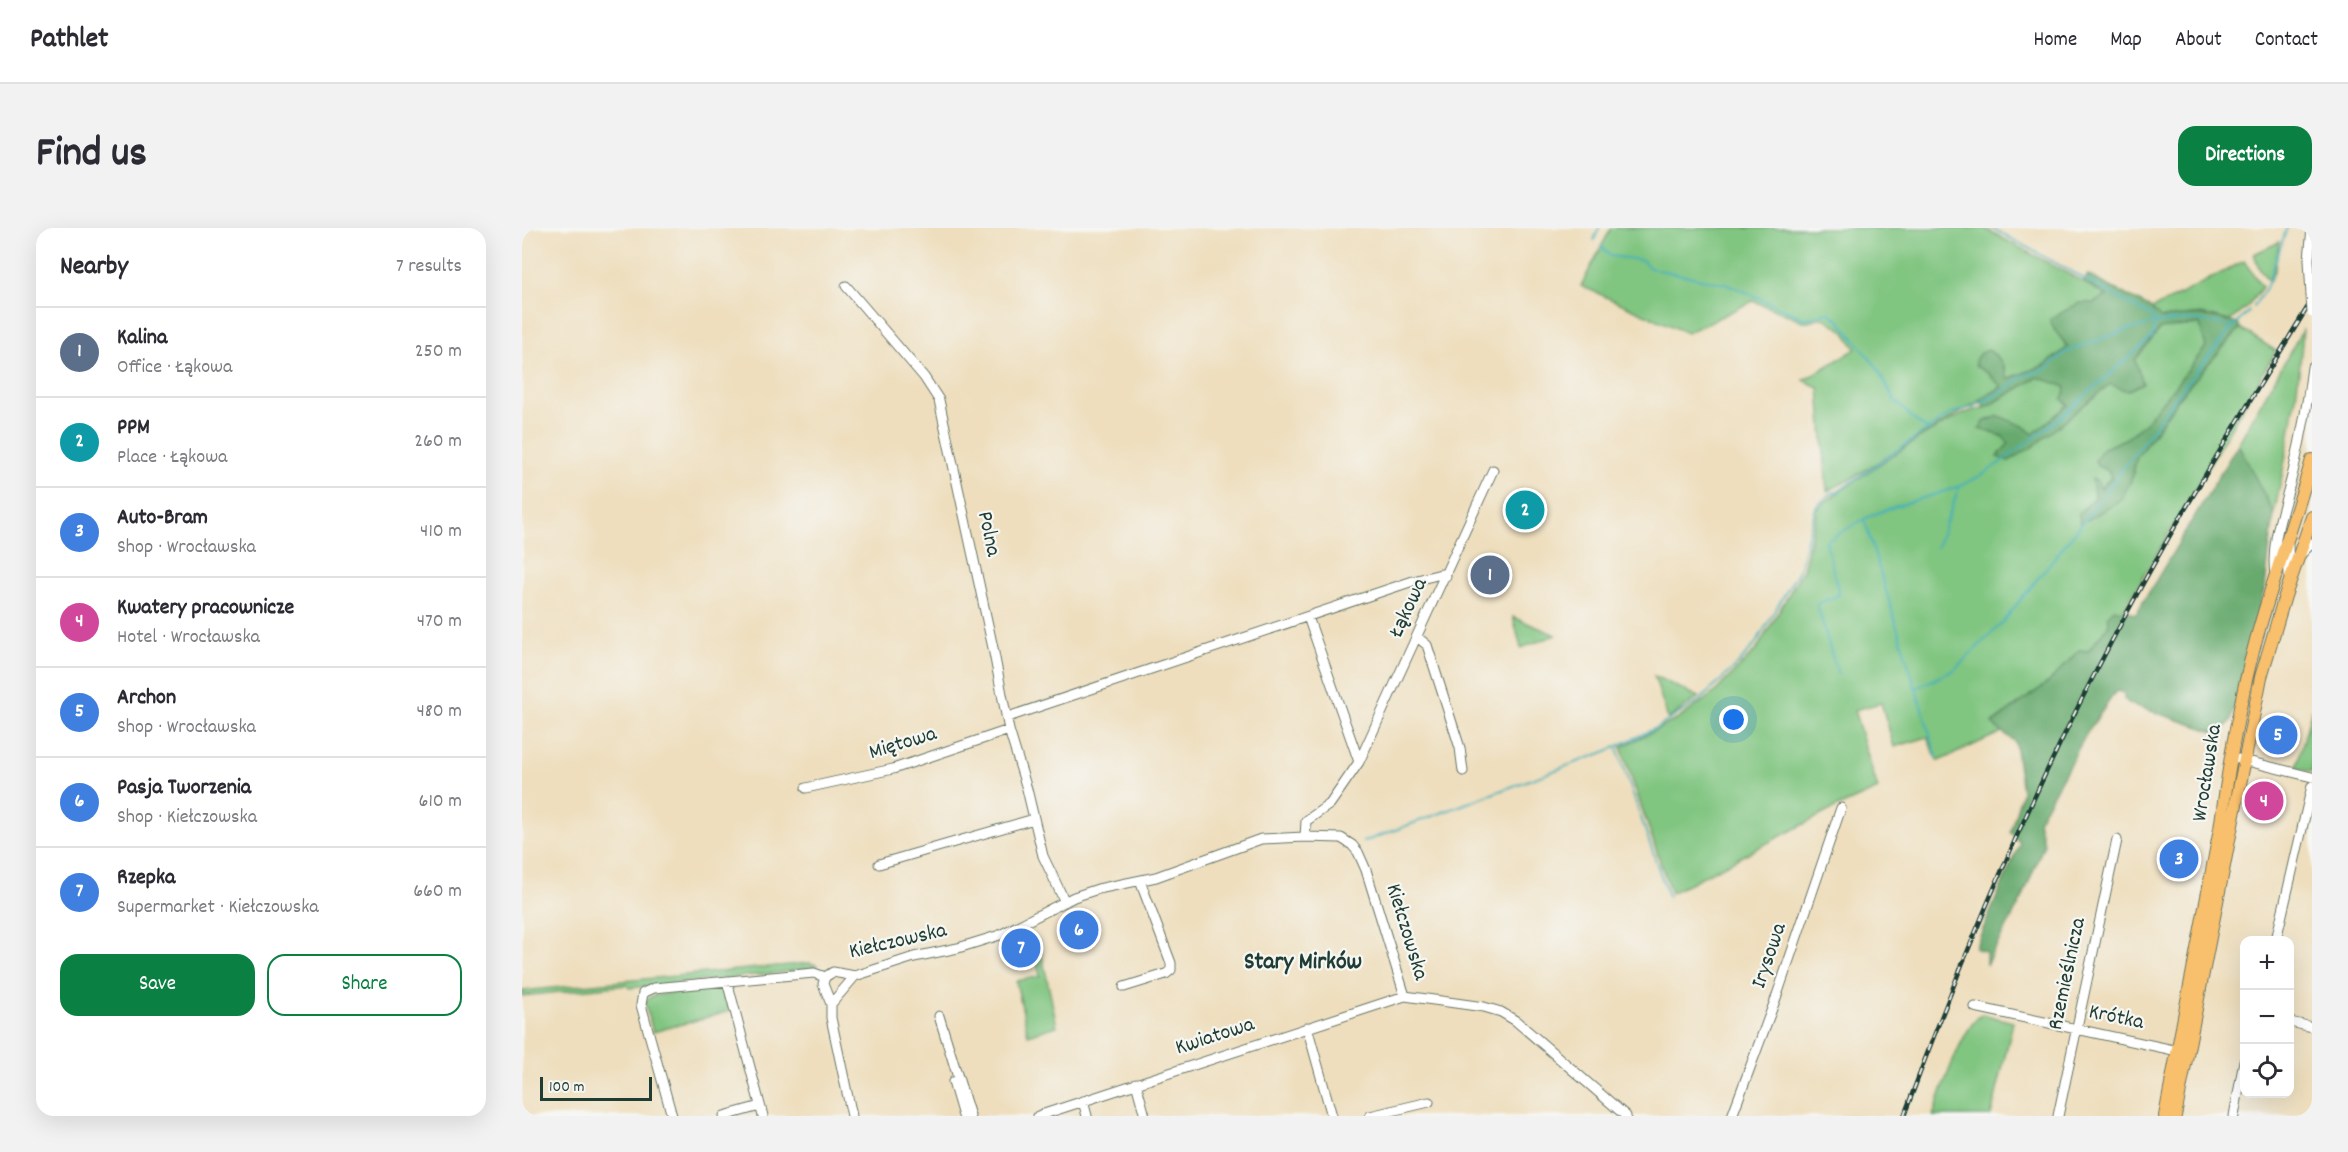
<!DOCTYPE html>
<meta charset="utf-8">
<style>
body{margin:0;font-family:Dekko,sans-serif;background:#f2f2f3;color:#2b2b33}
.controls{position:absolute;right:18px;bottom:18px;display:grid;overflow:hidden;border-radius:12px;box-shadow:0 6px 24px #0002}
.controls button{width:54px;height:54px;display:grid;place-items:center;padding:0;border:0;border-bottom:2px solid #e1e1e2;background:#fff;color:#2b2b33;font:30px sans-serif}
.scale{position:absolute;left:18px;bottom:15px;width:112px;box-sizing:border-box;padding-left:6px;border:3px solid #1f3d34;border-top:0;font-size:16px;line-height:21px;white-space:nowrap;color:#1f3d34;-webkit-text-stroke:4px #f6f6f2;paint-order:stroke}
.you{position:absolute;left:1212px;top:492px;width:21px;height:21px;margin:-15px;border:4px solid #fff;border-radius:50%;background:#1a73e8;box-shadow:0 0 0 9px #1a73e833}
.badge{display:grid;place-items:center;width:39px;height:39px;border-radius:50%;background:#0b8043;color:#fff;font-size:20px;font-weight:700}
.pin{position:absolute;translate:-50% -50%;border:3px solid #fff;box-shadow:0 2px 6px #0006}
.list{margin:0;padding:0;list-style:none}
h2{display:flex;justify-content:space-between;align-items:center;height:78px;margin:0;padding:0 24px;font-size:26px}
h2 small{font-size:20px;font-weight:400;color:#7c7c81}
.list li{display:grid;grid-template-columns:39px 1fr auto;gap:18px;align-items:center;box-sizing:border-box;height:90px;padding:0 24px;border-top:2px solid #e1e1e2}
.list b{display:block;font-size:22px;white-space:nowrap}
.list p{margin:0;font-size:20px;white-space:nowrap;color:#7c7c81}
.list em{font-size:20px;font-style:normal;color:#7c7c81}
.actions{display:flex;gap:12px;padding:18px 24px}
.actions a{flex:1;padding:14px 0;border:2px solid #0b8043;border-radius:18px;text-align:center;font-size:21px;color:#0b8043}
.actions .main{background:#0b8043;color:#fff}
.icon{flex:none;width:33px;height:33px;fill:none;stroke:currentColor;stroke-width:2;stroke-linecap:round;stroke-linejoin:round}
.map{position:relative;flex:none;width:1790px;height:888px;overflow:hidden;border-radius:18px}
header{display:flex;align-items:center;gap:36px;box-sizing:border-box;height:84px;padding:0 30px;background:#fff;border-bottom:2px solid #e1e1e2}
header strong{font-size:28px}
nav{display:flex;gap:33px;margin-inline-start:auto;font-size:21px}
.intro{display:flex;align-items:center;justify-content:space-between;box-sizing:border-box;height:144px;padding:0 36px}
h1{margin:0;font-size:42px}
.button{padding:15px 27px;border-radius:18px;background:#0b8043;color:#fff;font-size:21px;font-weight:700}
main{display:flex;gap:36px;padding:0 36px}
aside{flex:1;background:#fff;border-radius:18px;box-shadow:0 6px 24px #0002}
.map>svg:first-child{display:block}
</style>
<header>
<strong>Pathlet</strong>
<nav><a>Home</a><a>Map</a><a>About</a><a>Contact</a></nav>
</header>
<div class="intro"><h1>Find us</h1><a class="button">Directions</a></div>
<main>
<aside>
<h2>Nearby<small>7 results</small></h2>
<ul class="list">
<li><span class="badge" style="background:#5c6f8a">1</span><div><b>Kalina</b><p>Office · Łąkowa</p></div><em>250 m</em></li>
<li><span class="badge" style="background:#0f9aa8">2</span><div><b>PPM</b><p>Place · Łąkowa</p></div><em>260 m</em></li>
<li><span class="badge" style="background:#3f7fe0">3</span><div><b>Auto-Bram</b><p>Shop · Wrocławska</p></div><em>410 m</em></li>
<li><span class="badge" style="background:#d1479c">4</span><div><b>Kwatery pracownicze</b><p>Hotel · Wrocławska</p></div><em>470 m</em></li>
<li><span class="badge" style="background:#3f7fe0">5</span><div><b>Archon</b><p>Shop · Wrocławska</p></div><em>480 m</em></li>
<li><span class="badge" style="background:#3f7fe0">6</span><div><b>Pasja Tworzenia</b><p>Shop · Kiełczowska</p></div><em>610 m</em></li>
<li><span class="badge" style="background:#3f7fe0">7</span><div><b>Rzepka</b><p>Supermarket · Kiełczowska</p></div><em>660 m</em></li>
</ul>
<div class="actions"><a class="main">Save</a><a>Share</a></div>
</aside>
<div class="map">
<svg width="1790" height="888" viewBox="0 0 1790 888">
<rect width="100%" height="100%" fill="#f6f6f2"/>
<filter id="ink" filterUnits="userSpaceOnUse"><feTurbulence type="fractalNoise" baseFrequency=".0167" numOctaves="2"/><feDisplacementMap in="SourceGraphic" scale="12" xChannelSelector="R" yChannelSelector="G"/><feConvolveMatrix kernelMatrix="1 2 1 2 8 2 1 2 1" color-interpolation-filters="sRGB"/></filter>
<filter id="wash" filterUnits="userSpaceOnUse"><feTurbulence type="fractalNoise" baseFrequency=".008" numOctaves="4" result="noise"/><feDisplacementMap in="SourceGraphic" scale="24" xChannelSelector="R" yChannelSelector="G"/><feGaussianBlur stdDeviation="1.35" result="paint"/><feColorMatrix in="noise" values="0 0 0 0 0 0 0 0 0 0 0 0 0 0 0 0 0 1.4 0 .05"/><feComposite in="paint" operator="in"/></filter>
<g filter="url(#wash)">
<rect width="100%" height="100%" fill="#eedebd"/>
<path fill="#80c580" stroke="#50815a" stroke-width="1.5" d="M1089 0H1462L1585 67 1572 75H1557L1532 101 1546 119 1523 137 1485 151 1483 138H1454L1466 145 1480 159 1327 252 1305 263 1297 160 1282 152 1334 121 1322 103 1304 91 1297 90 1283 94 1231 73 1165 105 1059 58Z
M1757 14 1753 42 1747 54 1737 40 1732 26Z
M1722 33 1740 59 1726 78 1708 93 1680 86 1639 90 1628 82Z
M1678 96 1684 119 1624 194 1605 210 1580 221 1576 238 1587 243 1589 249 1578 261 1571 259 1573 270 1557 285 1559 295 1609 253 1615 229 1658 168 1718 100 1754 123 1601 383 1592 382 1587 396 1566 423 1557 422 1528 453 1470 495 1480 504 1417 533 1411 524 1406 509 1372 519 1359 475 1332 482 1356 561 1309 582 1149 665 1099 519 1156 491 1192 465 1235 421 1281 342 1296 280 1308 270C1334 253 1439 177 1463 180L1516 149 1544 159 1546 177 1511 206 1501 198 1463 194 1458 201 1480 208 1488 215 1475 229 1487 233 1588 156 1613 132 1638 101Z
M1781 101C1777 164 1765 225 1752 286L1716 216Z
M991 389 1034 407 999 420Z
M1132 448 1177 469 1146 491Z
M1790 481V544L1774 540Z
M517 713 535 798 506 807 494 753 518 748 510 714Z
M287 735 295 737 294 739 255 745 107 760 105 757 0 768V763Z
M195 758 202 761 208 783 131 804 122 773 130 768Z
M1460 786 1491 794 1469 888H1411C1419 864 1440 799 1460 786Z"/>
<path fill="#68aa6e" stroke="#447451" stroke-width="1.5" d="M1566 47 1627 79 1639 90C1672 87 1685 84 1717 97L1718 100 1658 168 1615 229 1609 253 1600 270 1590 278 1558 296 1557 285 1573 270 1570 251 1575 252 1579 261 1589 249 1587 243 1576 238 1573 233 1580 221 1605 210 1624 194 1684 119 1678 96 1638 101 1613 132 1621 155 1605 163 1588 156 1512 218 1487 233 1475 229 1487 215 1480 208 1457 201 1463 193 1477 188 1501 198 1511 206 1546 177 1540 171 1544 159 1516 149 1463 180 1457 172 1480 159 1466 145 1454 138 1453 132 1458 125 1466 122C1479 130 1482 136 1486 151L1523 137 1546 119 1532 101 1528 91 1557 75H1572L1585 68 1561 54Z
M1716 216 1752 286 1743 358 1709 492 1699 506 1608 476 1602 471V465L1594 463 1565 505 1516 593 1522 616 1500 671 1464 737V724L1453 720 1498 615 1488 604 1500 564 1493 514 1470 496 1528 453 1557 422 1566 423 1587 396 1586 387 1592 381 1614 386Z"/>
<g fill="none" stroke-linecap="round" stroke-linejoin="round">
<path stroke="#40b0b9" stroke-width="2" d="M1072 12 1077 0
M1079 18 1088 28 1120 32 1128 40 1208 57 1283 91 1306 84 1317 92 1354 138 1373 173 1397 196 1408 202
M1731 79 1744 60 1765 0
M1415 319 1437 260
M1316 447 1295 376 1317 367 1304 313 1342 291
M1394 460 1432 442 1480 395 1569 284 1660 161 1708 102 1727 83
M1095 520 1146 668
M1415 530 1342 291C1378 273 1419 269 1454 250 1468 243 1480 233 1492 224 1543 189 1583 149 1630 109L1634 95C1661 90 1684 91 1711 99
M841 614 1085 523 1136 499 1177 473 1217 435 1234 415 1277 342 1294 279 1308 266 1318 262 1428 186 1453 178 1483 162 1501 148 1524 141 1544 124 1604 102 1634 95 1631 89 1470 0"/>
</g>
</g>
<g filter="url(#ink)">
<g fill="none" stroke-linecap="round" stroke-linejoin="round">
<defs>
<path id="minor" d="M324 58 402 149 417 172 471 420 487 502 505 561 521 628 543 674
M1789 67 1787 31 1790 0
M1766 317 1767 348
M1779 326 1790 315
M1753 347C1748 312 1763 278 1771 244 1779 210 1786 174 1790 139
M786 389 837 534
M895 409 905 417 938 520 941 543
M486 489 891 353 919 346 924 348
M1717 531 1790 549
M284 560 371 541 487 502
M783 609 784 593 808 576 837 534 971 242
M357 636 512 591
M1754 712 1790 558
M205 753 241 888
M602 759 644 746 649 742V735L618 653
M309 776 333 748
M1453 779 1656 823
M417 788 448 888
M1768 794 1790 799
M785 799 810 888
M431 854 441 888
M614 855 623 888
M561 873 565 888
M150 888 119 777 121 765 132 760 292 745 303 749
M202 888 238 878
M330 888 309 790V776L301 756 303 749 311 744 333 748 392 729 436 720 478 707 552 669 576 661 634 649 739 611 783 609 819 610 830 617 836 624 844 642 883 768
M516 888 883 768 962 779 979 784 994 793 1104 888
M848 888 907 874
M1210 888 1254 770 1319 580
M1536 888 1595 612
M1712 888 1722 833"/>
<path id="major" d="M1643 888 1698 601C1707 537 1717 474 1734 412 1751 351 1773 292 1790 232
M1653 888 1739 449 1763 368 1790 289"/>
</defs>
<use href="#minor" stroke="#677564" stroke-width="11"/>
<use href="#major" stroke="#677564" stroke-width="14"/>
<use href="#minor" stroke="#fff" stroke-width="9"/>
<use href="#major" stroke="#f8bf6c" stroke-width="12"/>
<defs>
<path id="rail" d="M1382 888C1447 709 1522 535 1614 368 1669 267 1730 170 1790 72"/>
</defs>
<use href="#rail" stroke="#1f3d34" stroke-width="4.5"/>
<use href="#rail" stroke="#f6f6f2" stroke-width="2" stroke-dasharray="7" stroke-linecap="butt"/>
<defs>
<path id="minor-bridge" d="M1789 67 1790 85"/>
</defs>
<use href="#minor-bridge" stroke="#677564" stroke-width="11" stroke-linecap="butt"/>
<use href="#minor-bridge" stroke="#fff" stroke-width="9"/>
</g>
</g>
<g text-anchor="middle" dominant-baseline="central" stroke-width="4.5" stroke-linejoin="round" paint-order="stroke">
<g font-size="22" fill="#1f3d34" stroke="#f6f6f2">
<text transform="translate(466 306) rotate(78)">Polna</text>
<text transform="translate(887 380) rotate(-65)">Łąkowa</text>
<text transform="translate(381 516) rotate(-17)">Miętowa</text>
<text transform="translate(1686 545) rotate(-81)">Wrocławska</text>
<text transform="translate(884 704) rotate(73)">Kiełczowska</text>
<text transform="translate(376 714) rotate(-13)">Kiełczowska</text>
<text transform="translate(1248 728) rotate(-71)">Irysowa</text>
<text transform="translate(1546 746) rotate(-78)">Rzemieślnicza</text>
<text transform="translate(1594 790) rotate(12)">Krótka</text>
<text transform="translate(693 809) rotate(-18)">Kwiatowa</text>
</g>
<g font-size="24" font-weight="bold" fill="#1f3d34" stroke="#f6f6f2">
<text x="781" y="735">Stary Mirków</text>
</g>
</g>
</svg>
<div class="controls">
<button>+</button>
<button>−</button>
<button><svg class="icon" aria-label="locate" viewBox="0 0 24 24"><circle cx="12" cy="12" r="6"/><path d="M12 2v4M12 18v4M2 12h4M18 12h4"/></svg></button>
</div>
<div class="scale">100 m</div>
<div class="you"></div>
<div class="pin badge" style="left:968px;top:347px;background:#5c6f8a">1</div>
<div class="pin badge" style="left:1003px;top:282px;background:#0f9aa8">2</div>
<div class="pin badge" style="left:1657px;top:631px;background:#3f7fe0">3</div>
<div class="pin badge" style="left:1742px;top:573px;background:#d1479c">4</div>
<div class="pin badge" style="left:1756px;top:507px;background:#3f7fe0">5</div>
<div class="pin badge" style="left:557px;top:702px;background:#3f7fe0">6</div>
<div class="pin badge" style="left:499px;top:720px;background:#3f7fe0">7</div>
</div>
</main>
